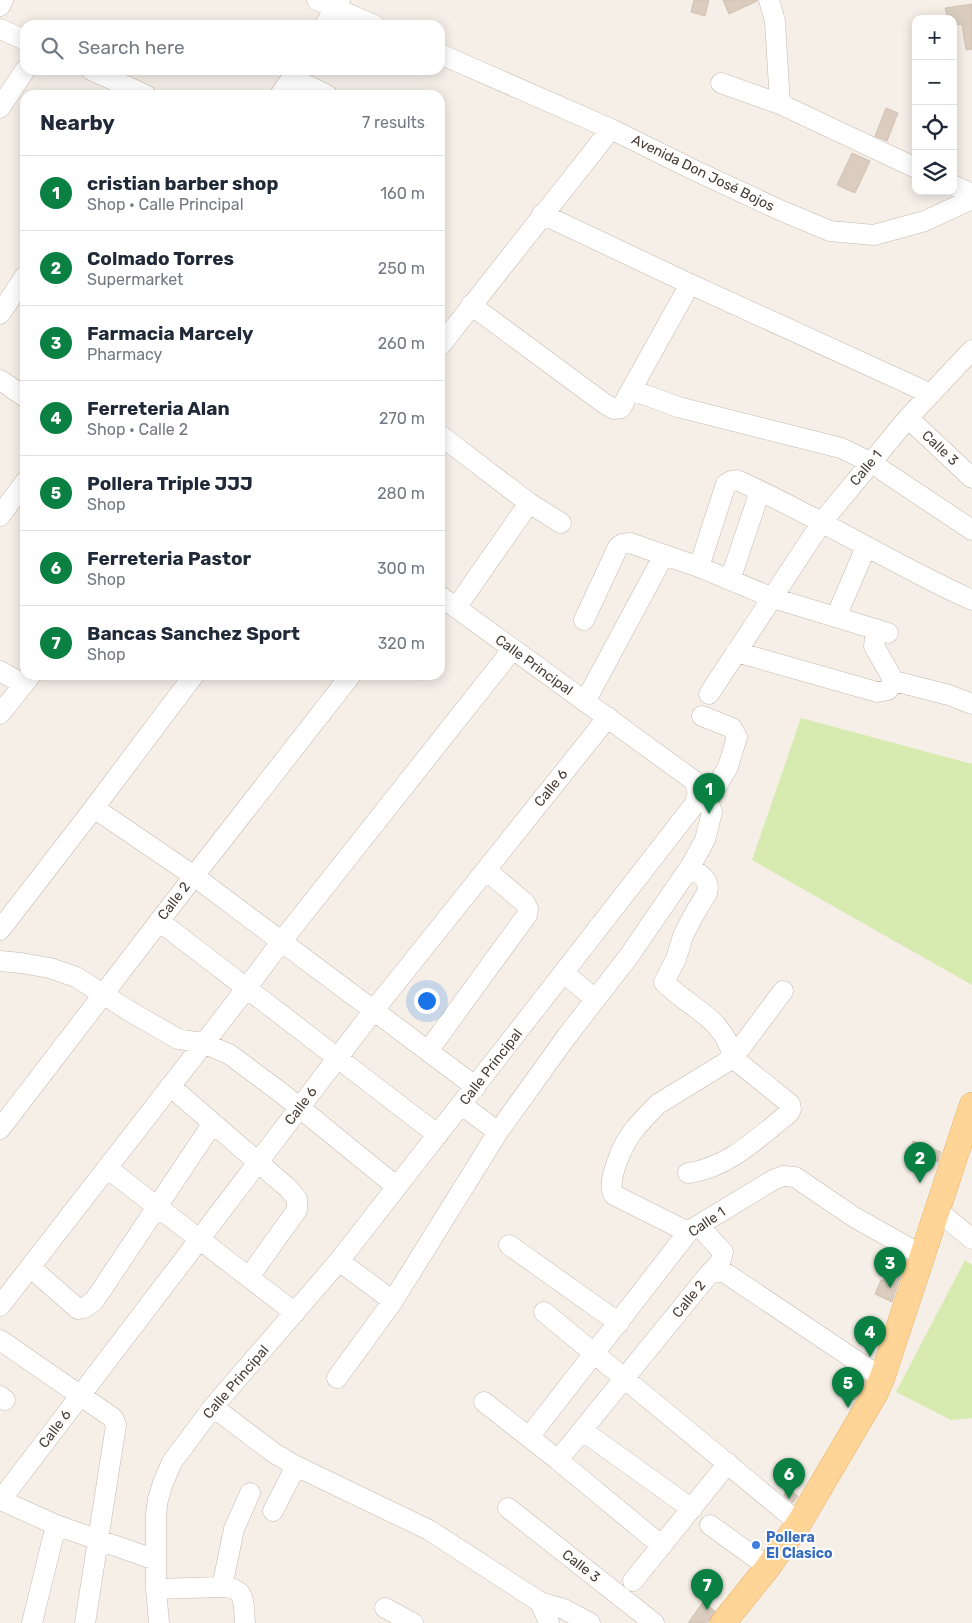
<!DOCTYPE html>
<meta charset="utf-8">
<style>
body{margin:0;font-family:Rubik,sans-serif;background:#f6f6f7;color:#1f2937}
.controls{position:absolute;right:15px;top:15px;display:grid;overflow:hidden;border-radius:10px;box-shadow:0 2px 12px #0003}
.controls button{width:45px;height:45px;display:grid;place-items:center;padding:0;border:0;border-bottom:1px solid #e0e1e3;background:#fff;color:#1f2937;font:25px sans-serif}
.you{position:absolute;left:426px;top:1000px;width:18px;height:18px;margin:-12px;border:4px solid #fff;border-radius:50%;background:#1a73e8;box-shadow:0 0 0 8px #1a73e833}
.badge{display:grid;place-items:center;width:32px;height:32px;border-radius:50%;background:#0b8043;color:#fff;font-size:16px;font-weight:700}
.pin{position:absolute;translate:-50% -41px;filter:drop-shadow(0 1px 2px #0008)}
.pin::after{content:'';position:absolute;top:26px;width:18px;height:15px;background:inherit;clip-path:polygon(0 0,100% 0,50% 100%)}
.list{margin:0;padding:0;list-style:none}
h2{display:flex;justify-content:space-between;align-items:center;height:65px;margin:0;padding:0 20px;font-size:21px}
h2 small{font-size:16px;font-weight:400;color:#747a83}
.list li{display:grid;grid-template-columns:32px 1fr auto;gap:15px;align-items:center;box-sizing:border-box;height:75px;padding:0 20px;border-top:1px solid #e0e1e3}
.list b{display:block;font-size:19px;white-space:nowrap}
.list p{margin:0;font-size:16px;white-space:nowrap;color:#747a83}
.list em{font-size:16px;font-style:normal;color:#747a83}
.icon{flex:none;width:28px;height:28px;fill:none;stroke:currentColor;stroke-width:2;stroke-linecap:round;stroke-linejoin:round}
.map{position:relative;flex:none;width:972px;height:1623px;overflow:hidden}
.search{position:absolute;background:#fff;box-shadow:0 2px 12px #0003;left:20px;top:20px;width:425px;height:55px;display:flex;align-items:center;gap:12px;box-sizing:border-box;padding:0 18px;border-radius:15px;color:#747a83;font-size:19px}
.panel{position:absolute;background:#fff;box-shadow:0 2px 12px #0003;left:20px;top:90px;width:425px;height:590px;border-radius:15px}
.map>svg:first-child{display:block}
</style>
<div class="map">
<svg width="972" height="1623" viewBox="0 0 972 1623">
<rect width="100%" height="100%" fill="#f5efe8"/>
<path fill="#d7eab0" d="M801 718 972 764V985L752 860Z
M965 1260 972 1265V1418L951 1420 896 1392Z"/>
<path fill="#dacdc0" stroke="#d2c1b0" d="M694 0H709L705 16 691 12Z
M723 0H757V1L729 14Z
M972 4V49L966 50 962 24 953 25V19H948L945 8Z
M886 108 898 113 887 141 875 136Z
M852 153 870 161 855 193 837 185Z
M913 1141 941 1152 938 1162 909 1151Z
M888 1269 901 1274 892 1302 875 1294 881 1280 883 1281Z
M853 1373 865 1381 855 1400 842 1392Z
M788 1489 798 1496 793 1503 784 1495Z
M703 1602 715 1611 709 1622 688 1623Z"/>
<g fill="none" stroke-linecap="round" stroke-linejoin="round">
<defs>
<path id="minor" d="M317 0 374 25
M769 0 775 21 780 104
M0 6 3 0
M325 25 340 0
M0 29 25 40
M440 54 611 129 696 171 782 211 830 231 874 235 925 221 972 199
M91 70 146 95
M292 78 327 95
M721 83 780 104 916 168
M280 95 297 70
M0 108 25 70
M953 185 972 194
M542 214 690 284 931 394
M471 305 605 404 614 409 621 408 690 284
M0 314 25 276
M440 346 611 129
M0 380 25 397
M632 390 678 407 841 448 870 462 972 530
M908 418 972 478
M440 435 529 503 561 523
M0 516 25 482
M699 567 726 484 731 481 737 480C817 516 892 564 972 600
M730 580 760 491
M456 608 529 503
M836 617 866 547
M584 620 618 547 622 544 630 543 699 567 773 598 888 633
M876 629 874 646 894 681 949 695 972 704
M736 652 877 692 888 690 894 681
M0 671 23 684
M709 694 822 522 908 418 972 350
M585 702 664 555
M0 714 31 675
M702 716 732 728 737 737 728 767 708 801
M94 808 194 876 476 1087
M159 921 438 1135
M0 930 94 808 194 675
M0 961 21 963 50 968 76 977 131 1012 178 1039 203 1043 229 1054 284 1095 397 1187
M564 973 595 999
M428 1051 527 915 528 909 525 903 486 870
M170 1086 289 1189 297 1199V1210L249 1277
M462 1105 498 1132
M0 1129 194 876 351 675
M107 1168 295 1313
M688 1173C728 1168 759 1137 789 1113L791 1109 790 1104 733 1058 783 991
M937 1210 972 1239
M699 1226 723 1252 720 1263 710 1273
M689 1231 682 1229 614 1195C605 1182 624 1142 634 1130 641 1121 650 1112 658 1104L733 1058C724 1017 690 1009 664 982L676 959 683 936 692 918 707 893C711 879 699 874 690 867
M509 1245 619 1323
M339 1261 393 1301
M30 1267 78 1309 84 1308 94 1301 213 1123
M0 1306 246 989 281 942 512 650
M544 1312 799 1523
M0 1340 113 1418 116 1425 85 1623
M337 1378 393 1301 498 1132 567 1036 629 956 690 867 705 840 712 812 708 801 699 794
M0 1396 5 1400
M484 1402 558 1460 662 1546
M213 1407 274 1453 296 1466 429 1530 540 1602 564 1609 590 1623
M583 1431 692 1509
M529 1437 689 1231 773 1180 783 1176 795 1177 854 1217 923 1256
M558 1460 710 1273 724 1272 882 1378
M1 1500 56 1525 156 1560
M0 1501 374 1010 608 717
M508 1508 654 1623
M273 1511 296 1466
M710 1525 768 1567
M633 1581 728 1463
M156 1589 222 1587
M540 1602 549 1623
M385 1608 413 1623
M32 1623 56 1525
M159 1623 156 1589V1514L158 1499 163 1483 172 1462 213 1407 339 1261 694 805C698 795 699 790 693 780L440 596
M245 1623C243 1602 247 1588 222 1587L234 1529 250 1493"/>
<path id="major" d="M723 1623 768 1567 799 1523 875 1394 882 1378 972 1105"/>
</defs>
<use href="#minor" stroke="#c4b9ad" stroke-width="21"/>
<use href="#major" stroke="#e8b063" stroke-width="26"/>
<use href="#minor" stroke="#fff" stroke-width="20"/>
<use href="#major" stroke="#ffd597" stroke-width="25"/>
</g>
<circle fill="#3f7fe0" stroke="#fff" stroke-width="2" cx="756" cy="1545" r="5"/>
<g text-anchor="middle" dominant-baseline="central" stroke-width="4" stroke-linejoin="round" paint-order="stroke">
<g font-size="14" fill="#493f37" stroke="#fff">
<text transform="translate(703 173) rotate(26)">Avenida Don José Bojos</text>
<text transform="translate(940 448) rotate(43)">Calle 3</text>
<text transform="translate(866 468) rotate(-50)">Calle 1</text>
<text transform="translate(534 665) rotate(36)">Calle Principal</text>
<text transform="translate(551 788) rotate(-51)">Calle 6</text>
<text transform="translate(174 901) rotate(-53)">Calle 2</text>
<text transform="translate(491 1067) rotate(-52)">Calle Principal</text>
<text transform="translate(301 1106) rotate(-53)">Calle 6</text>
<text transform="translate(707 1222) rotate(-34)">Calle 1</text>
<text transform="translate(689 1299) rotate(-51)">Calle 2</text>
<text transform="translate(236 1382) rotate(-49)">Calle Principal</text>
<text transform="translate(55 1429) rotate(-53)">Calle 6</text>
<text transform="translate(581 1566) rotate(38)">Calle 3</text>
</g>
<g font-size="14" font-weight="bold" fill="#366cbe" stroke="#fff" text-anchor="start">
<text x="766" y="1537">Pollera<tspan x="766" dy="16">El Clasico</tspan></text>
</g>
</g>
</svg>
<div class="controls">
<button>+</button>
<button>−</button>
<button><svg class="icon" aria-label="locate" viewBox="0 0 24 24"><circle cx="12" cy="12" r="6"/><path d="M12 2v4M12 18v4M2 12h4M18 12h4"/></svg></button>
<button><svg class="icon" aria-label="layers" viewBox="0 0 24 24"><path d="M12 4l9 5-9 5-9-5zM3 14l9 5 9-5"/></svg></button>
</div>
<div class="you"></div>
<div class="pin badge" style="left:709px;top:814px">1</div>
<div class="pin badge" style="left:920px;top:1183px">2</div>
<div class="pin badge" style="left:890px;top:1288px">3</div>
<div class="pin badge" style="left:870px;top:1357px">4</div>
<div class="pin badge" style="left:848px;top:1408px">5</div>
<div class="pin badge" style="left:789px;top:1499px">6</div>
<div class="pin badge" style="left:707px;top:1610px">7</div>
<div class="search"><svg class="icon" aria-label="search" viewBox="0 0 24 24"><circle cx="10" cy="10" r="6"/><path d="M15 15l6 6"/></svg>Search here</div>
<section class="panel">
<h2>Nearby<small>7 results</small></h2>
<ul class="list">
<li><span class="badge">1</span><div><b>cristian barber shop</b><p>Shop · Calle Principal</p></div><em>160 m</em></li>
<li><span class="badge">2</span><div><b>Colmado Torres</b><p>Supermarket</p></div><em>250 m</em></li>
<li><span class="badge">3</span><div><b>Farmacia Marcely</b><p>Pharmacy</p></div><em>260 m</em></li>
<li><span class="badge">4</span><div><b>Ferreteria Alan</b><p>Shop · Calle 2</p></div><em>270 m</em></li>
<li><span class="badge">5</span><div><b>Pollera Triple JJJ</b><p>Shop</p></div><em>280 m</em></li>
<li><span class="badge">6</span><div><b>Ferreteria Pastor</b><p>Shop</p></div><em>300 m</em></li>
<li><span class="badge">7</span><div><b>Bancas Sanchez Sport</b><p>Shop</p></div><em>320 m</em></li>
</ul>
</section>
</div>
